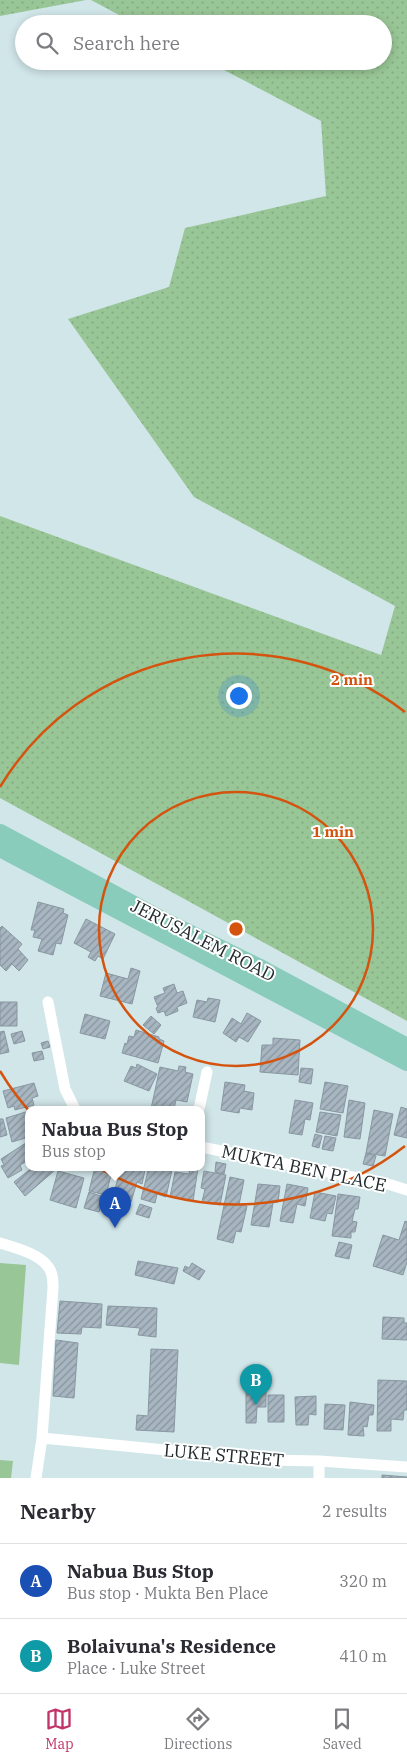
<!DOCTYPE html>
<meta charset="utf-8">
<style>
body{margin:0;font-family:"IBM Plex Serif",serif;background:#f2f2f3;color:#2b2b33}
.you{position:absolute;left:238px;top:695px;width:18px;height:18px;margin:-12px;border:4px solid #fff;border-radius:50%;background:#1a73e8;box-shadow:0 0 0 8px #1a73e833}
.badge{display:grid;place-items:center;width:32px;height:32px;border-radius:50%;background:#c13468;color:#fff;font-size:16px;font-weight:700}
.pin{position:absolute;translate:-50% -41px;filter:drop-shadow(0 1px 2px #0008)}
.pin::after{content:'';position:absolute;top:26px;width:18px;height:15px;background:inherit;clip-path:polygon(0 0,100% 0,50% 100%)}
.popup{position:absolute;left:25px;top:1106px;width:180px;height:65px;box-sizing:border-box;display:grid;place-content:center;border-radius:10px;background:#fff;filter:drop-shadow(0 1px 4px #0005);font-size:16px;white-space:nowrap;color:#7c7c81}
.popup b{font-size:19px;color:#2b2b33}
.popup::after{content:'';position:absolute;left:50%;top:100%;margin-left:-10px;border:10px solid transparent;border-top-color:#fff}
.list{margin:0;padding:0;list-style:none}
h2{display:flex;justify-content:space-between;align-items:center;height:65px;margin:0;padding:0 20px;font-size:21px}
h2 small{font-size:16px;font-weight:400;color:#7c7c81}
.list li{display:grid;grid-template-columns:32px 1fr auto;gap:15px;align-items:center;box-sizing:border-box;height:75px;padding:0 20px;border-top:1px solid #e1e1e2}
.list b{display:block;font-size:19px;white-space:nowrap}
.list p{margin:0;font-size:16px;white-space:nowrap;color:#7c7c81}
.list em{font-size:16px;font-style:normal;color:#7c7c81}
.icon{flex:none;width:28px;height:28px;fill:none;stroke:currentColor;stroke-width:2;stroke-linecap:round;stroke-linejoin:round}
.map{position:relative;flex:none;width:407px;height:1478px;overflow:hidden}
.search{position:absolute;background:#fff;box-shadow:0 2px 8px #0003;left:15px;right:15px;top:15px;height:55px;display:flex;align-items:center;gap:12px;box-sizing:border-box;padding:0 18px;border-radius:28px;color:#7c7c81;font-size:19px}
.sheet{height:215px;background:#fff}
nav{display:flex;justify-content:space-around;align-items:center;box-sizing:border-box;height:70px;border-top:1px solid #e1e1e2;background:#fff;font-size:14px;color:#7c7c81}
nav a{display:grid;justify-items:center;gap:2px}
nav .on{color:#c13468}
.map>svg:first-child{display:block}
</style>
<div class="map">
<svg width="407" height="1478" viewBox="0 0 407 1478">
<defs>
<pattern id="grass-dots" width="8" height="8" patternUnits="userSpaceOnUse" patternTransform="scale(1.25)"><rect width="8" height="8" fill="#99c696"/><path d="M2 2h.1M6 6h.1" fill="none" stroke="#84aa81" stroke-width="1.8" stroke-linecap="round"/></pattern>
<pattern id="building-hatch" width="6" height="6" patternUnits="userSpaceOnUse" patternTransform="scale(1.25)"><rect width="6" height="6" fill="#a7b6c1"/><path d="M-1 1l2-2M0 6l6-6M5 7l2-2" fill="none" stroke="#88949d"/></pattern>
</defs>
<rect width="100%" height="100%" fill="#d1e6e9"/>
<path fill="url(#grass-dots)" d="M0 0H86L0 16Z
M91 0H407V1021L0 798V516L381 655 395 606 194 497 68 319 169 287 185 228 326 196 321 121 207 61H383V24H136Z"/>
<path fill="#99c696" d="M0 1263 26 1265 19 1365 0 1363Z
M0 1460 13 1461 11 1478H0Z"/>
<path fill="url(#building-hatch)" stroke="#8897a1" d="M38 902 64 909 63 913 68 915 61 944 56 943 53 955 38 951 42 939 33 937 35 930H31Z
M86 919 115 934 103 959 98 956 95 961 88 957 91 952 74 943Z
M2 926 22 944 18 949 28 960 19 971 12 964 6 971 0 965V928Z
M131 968 140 971 132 1004 100 996 106 973 128 979Z
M174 984 177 993 183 991 187 1003 177 1007 178 1011 166 1016 164 1011 158 1013 156 1008 158 1007 154 997 165 993 163 988Z
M208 998 220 1000 215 1022 193 1017 197 1000 207 1002Z
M0 1002H17V1026H0Z
M247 1013 261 1021 248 1042 239 1037 236 1042 223 1033 232 1018 241 1024Z
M85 1014 110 1021 105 1039 80 1033Z
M151 1016 161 1025 154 1034 143 1025Z
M136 1030 159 1037V1039L164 1041 158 1063 122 1053 125 1043 127 1044 129 1036 134 1037Z
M4 1031 9 1052 0 1054V1032Z
M22 1031 25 1041 14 1044 11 1034Z
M273 1038 300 1040 298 1075 260 1072 262 1045H273Z
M48 1041 50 1047 43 1049 41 1043Z
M42 1051 44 1059 34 1061 32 1053Z
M137 1064 157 1074 149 1091 124 1081 131 1066 136 1068Z
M179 1066 186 1067 185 1072 193 1074 187 1102 176 1100 174 1109H151L160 1067 178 1071Z
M301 1068 313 1069 311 1084 299 1082Z
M225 1082 245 1085 244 1091 254 1093 252 1110 240 1108 239 1113 221 1110Z
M325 1082 348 1086 343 1113 320 1109Z
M34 1083 38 1096 32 1098 34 1105 15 1110 14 1106 8 1108 3 1091Z
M295 1100 313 1103 310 1120 305 1119 302 1135 289 1133Z
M349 1100 365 1103 360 1139 344 1137Z
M401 1107 407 1109V1138L394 1135Z
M374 1110 393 1114 385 1156 366 1153Z
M29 1111V1137L12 1142 6 1118Z
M320 1112 341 1115 337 1136 316 1132Z
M0 1119H3L7 1135 0 1137Z
M315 1134 322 1136 319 1148 312 1146Z
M325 1136 336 1138 333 1151 322 1149Z
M29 1141V1160L20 1165 22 1170 8 1178 1 1166 4 1165 1 1159Z
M366 1153 376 1156 373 1166 363 1164Z
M216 1162 226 1164 224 1174 215 1172Z
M33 1167H50L54 1171 25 1196 14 1182Z
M95 1167H113L106 1195 89 1191Z
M121 1167H131L145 1170 142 1184 137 1182 131 1202 113 1197Z
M149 1167H160L172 1170 166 1197 157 1194 155 1203 141 1199Z
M190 1167 198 1168 193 1201 170 1197 175 1172 189 1174Z
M58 1171 84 1178 76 1208 50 1200Z
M204 1171 226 1175 220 1205 202 1202 205 1189 201 1188Z
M230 1177 244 1180 239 1205 247 1206 241 1232 236 1231 233 1243 217 1239Z
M258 1184 280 1186 278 1202 273 1203 269 1227 251 1225Z
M287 1184 308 1188 305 1206 297 1204 293 1223 280 1221Z
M89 1192 104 1197 99 1212 84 1208Z
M315 1192 336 1196 332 1214 327 1213 325 1221 310 1218Z
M338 1194 360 1197 358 1209H355L352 1221 357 1222 355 1232H351V1238L332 1236Z
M140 1204 152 1208 149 1218 136 1214Z
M405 1221 407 1222V1262L403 1275 373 1266 383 1235 399 1240Z
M339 1242 352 1245 349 1259 335 1256Z
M138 1261 178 1268 174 1284 135 1275Z
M192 1263 205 1271 199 1280 183 1271 185 1266 189 1268Z
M60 1301 102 1304 101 1328 82 1327 81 1334 57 1333Z
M108 1306 157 1308 156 1337 138 1335 140 1328 106 1325Z
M383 1317 404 1318V1323H407V1340L382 1339Z
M56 1340 78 1343 74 1398 53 1396Z
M151 1349 178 1350 174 1432 136 1430 137 1415 148 1416Z
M378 1380 407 1381V1410H404L403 1420 391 1419V1431H377Z
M246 1385 257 1386V1389L266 1390V1407H257L256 1423H246Z
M268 1395H284V1422H268Z
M316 1396V1415L309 1414 308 1425H296L295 1397Z
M350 1402 374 1405 373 1415H369L367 1427 363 1426 364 1436 348 1435Z
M325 1404 345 1405 343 1430 324 1429Z
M382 1475 407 1477V1478H382Z"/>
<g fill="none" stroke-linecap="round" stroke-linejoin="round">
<path stroke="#fff" stroke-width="11" d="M48 1002 65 1089 75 1109
M199 1109 207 1072
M201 1147 388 1184 407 1190
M0 1243C16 1248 40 1254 49 1268 53 1274 53 1281 53 1288L42 1438 36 1478
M42 1438 268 1460 319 1461 407 1467
M319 1478V1461"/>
<path stroke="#89ccbc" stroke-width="18" d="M0 833 158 918 258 967 407 1047
M0 848 407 1062"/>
</g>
<g fill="none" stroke="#d4540f" stroke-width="2.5">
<circle cx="236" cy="929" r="137"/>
<path d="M405 1146A275 275 0 0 1 0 1071M0 787A275 275 0 0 1 405 712"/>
</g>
<g text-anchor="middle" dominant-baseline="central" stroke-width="4" stroke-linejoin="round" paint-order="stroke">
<g font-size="18" fill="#232b2c" stroke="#fff">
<text transform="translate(203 940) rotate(27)">JERUSALEM ROAD</text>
<text transform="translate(304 1168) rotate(12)">MUKTA BEN PLACE</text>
<text transform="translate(224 1455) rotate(5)">LUKE STREET</text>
</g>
</g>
<circle cx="236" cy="929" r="8" fill="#d4540f" stroke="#fff" stroke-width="2.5"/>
<g font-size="15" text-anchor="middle" font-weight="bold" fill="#d4540f" stroke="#fff" stroke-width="4" stroke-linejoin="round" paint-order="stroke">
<text x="352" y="685">2 min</text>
<text x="333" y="837">1 min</text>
</g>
</svg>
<div class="you"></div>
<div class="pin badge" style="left:115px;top:1228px;background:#1a4fb4">A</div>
<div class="popup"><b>Nabua Bus Stop</b>Bus stop</div>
<div class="pin badge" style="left:256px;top:1405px;background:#0f9aa8">B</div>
<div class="search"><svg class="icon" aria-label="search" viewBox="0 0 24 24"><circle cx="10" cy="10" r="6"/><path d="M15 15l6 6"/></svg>Search here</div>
</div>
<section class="sheet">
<h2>Nearby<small>2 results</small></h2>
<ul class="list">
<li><span class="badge" style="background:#1a4fb4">A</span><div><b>Nabua Bus Stop</b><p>Bus stop · Mukta Ben Place</p></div><em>320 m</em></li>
<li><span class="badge" style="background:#0f9aa8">B</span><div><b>Bolaivuna's Residence</b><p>Place · Luke Street</p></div><em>410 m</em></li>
</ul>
</section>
<nav>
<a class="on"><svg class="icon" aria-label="map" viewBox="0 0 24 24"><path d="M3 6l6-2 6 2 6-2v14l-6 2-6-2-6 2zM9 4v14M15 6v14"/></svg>Map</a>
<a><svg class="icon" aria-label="directions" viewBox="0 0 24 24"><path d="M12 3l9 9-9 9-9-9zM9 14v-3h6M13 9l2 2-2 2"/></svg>Directions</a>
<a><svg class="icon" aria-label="saved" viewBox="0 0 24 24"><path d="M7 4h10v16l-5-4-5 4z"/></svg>Saved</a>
</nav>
